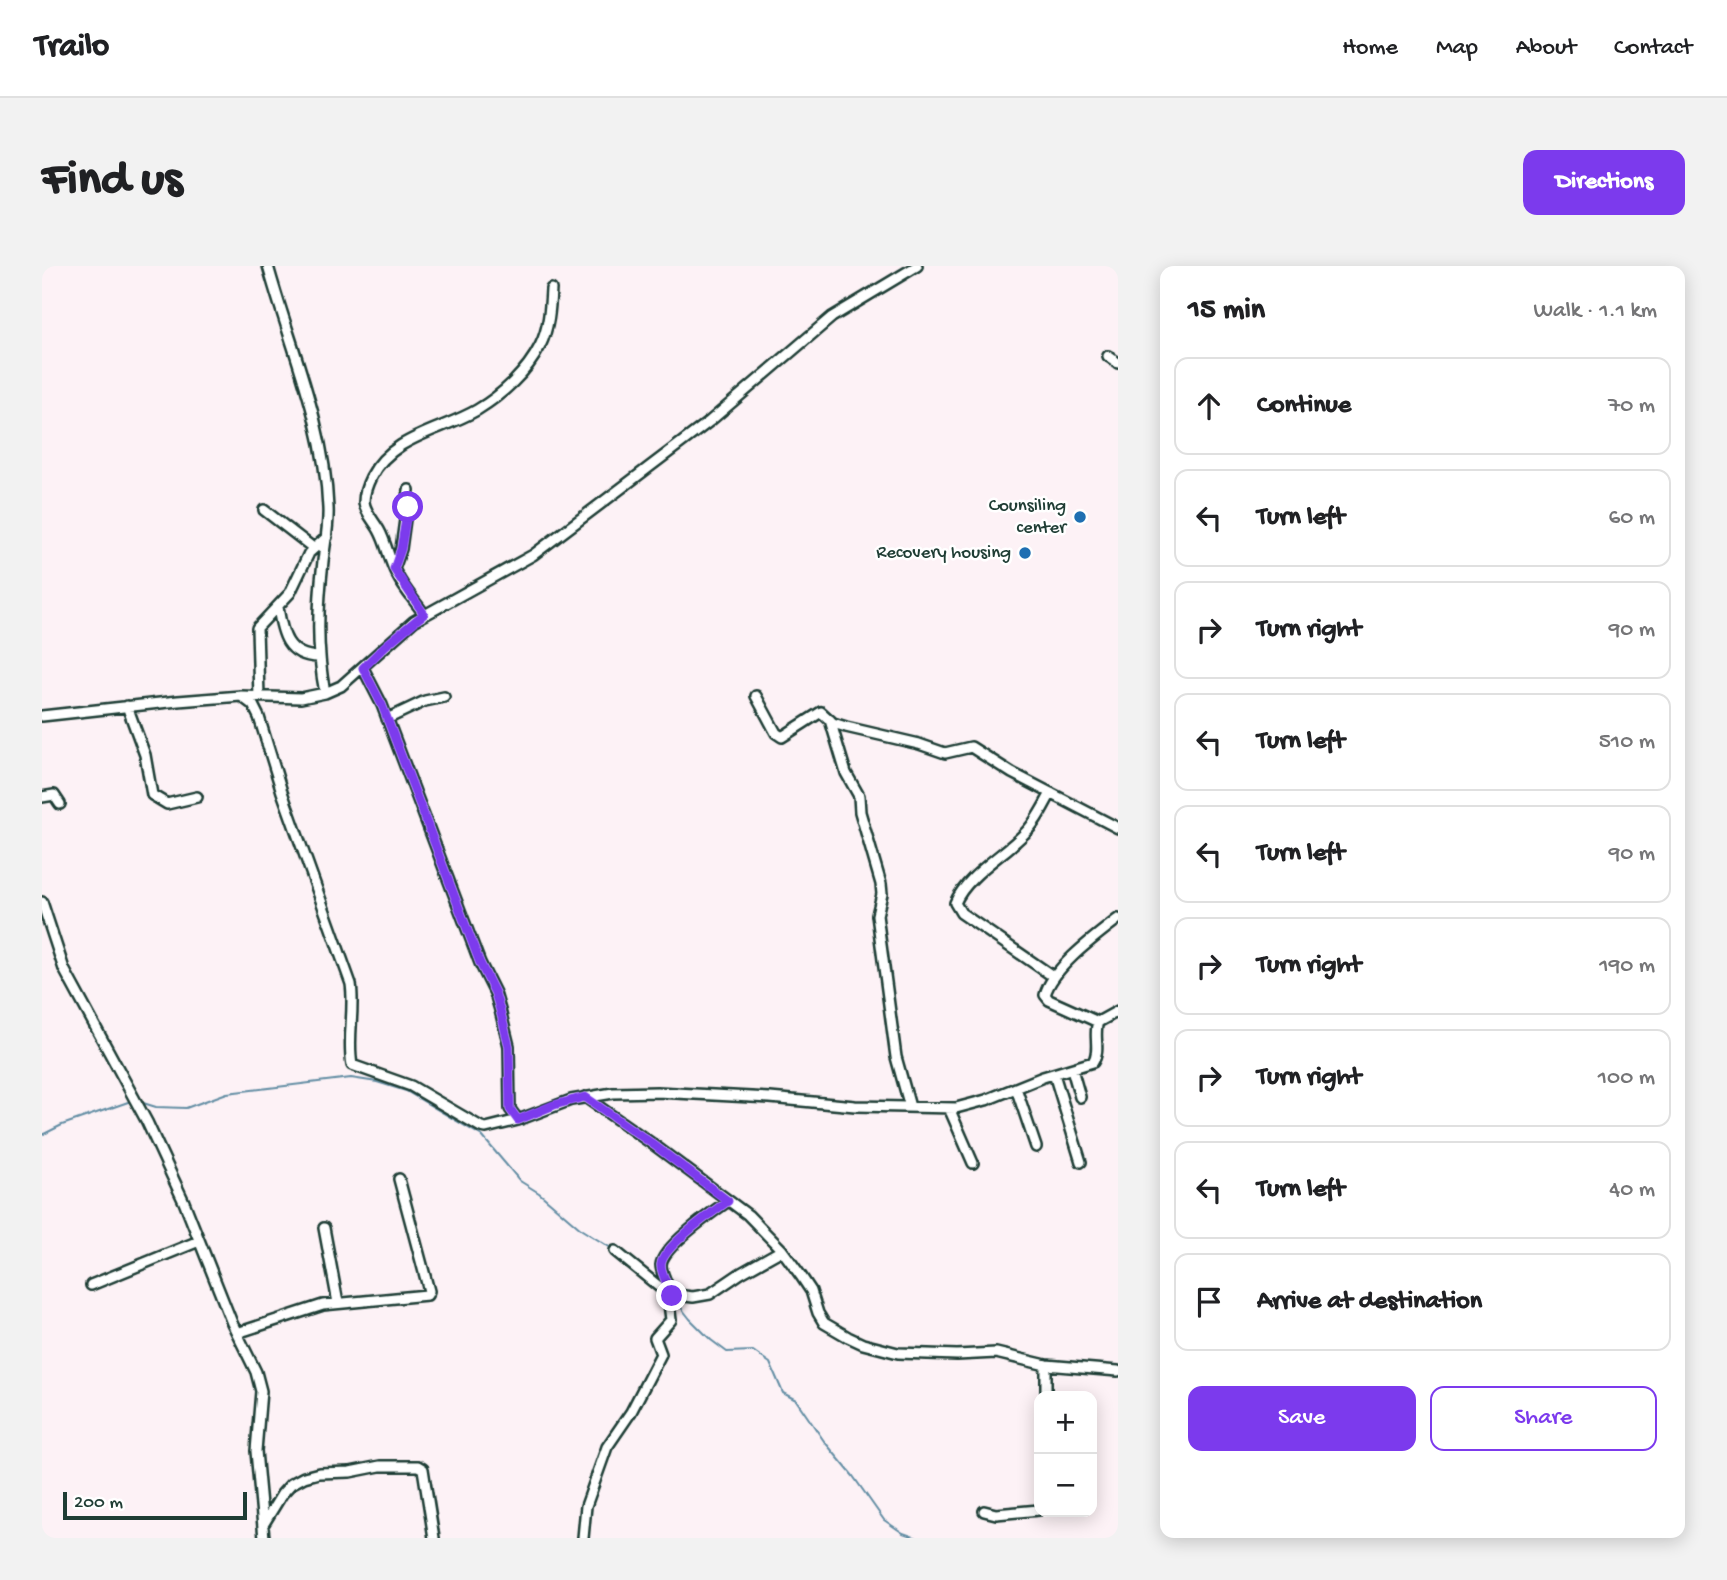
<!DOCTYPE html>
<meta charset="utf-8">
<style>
body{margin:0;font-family:"Gochi Hand",sans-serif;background:#f2f2f2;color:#202124}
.controls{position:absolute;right:21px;bottom:21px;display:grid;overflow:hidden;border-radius:14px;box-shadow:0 4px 18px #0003}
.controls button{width:63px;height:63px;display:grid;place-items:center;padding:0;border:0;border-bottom:2px solid #e0e0e0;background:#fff;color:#202124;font:35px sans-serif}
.scale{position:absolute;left:21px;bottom:18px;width:184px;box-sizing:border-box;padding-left:7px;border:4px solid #1f3d34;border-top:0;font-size:19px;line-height:24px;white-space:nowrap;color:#1f3d34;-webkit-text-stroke:5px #fff;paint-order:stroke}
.stop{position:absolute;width:21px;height:21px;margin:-16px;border:5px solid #7c3aed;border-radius:50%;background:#fff}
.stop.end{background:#7c3aed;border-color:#fff;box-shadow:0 2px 7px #0008}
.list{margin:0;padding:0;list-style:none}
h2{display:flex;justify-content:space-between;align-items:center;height:91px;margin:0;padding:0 28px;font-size:30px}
h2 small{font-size:23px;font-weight:400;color:#757577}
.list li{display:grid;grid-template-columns:46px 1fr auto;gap:21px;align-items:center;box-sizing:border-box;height:98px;margin:0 14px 14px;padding:0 14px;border:2px solid #e0e0e0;border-radius:14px}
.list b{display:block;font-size:26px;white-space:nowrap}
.list em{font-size:23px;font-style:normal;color:#757577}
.actions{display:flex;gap:14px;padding:21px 28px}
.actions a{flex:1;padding:16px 0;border:2px solid #7c3aed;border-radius:14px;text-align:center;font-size:24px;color:#7c3aed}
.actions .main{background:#7c3aed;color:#fff}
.icon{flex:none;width:38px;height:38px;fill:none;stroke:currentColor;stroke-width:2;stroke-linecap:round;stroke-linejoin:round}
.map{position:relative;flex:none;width:1076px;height:1272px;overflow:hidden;border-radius:14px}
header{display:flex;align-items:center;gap:42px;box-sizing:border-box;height:98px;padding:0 35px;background:#fff;border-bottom:2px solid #e0e0e0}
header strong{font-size:33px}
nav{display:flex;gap:38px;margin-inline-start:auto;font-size:24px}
.intro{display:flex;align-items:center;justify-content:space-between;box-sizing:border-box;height:168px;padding:0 42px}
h1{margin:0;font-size:49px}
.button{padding:18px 32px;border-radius:14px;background:#7c3aed;color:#fff;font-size:24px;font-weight:700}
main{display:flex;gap:42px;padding:0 42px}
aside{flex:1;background:#fff;border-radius:14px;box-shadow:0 4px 18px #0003}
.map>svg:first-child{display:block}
</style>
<header>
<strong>Trailo</strong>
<nav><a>Home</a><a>Map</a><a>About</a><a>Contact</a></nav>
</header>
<div class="intro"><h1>Find us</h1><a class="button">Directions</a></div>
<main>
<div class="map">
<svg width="1076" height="1272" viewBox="0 0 1076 1272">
<rect width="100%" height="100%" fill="#fdf2f6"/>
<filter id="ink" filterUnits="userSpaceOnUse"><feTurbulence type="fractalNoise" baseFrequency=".0143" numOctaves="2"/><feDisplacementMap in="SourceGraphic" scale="14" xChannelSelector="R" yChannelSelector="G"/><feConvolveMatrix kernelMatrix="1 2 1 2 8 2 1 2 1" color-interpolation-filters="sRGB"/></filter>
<g filter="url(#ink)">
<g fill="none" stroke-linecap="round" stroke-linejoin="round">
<path stroke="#648ea4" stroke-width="2" d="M98 836 114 841 144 842 185 827 309 812 335 816 364 825 440 870 478 915 497 927 540 964 569 982
M0 869 20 859 89 835
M633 1034 648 1053 669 1074 685 1086 711 1085 728 1097 741 1127 754 1134 782 1175 811 1210 842 1254 861 1267 875 1272"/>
<defs>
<path id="minor" d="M226 0C248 80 283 158 286 242 287 260 283 277 281 295 276 340 274 381 283 427
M1066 90 1076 97
M222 244 270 281
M352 303 359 283 367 224
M236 341C240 368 245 390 276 391
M382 348C373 335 362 323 355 309 347 295 345 278 337 264 332 255 323 246 322 236 322 227 325 219 329 211 350 170 399 165 435 144 460 129 485 106 498 80 507 62 508 43 509 23
M321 402 340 439 438 697 453 727 458 744 467 780 468 843 476 854
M199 430 211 439 217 451 240 526 309 718C313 745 305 772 310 799L369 820 439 861 444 862 476 854 529 834 571 827 615 826 728 832 813 840 914 842 944 834 1001 811 1051 796C1059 784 1051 769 1056 756L1076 745
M714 430 734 467 740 471 779 446 791 457 804 461 877 478 903 487 929 481 970 507 1076 562
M217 431 215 362 248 327 267 287 285 271
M85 440 103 489 110 529 125 538 155 531
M0 450 136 435 199 430 259 432 283 427 299 420 372 355 491 289 668 155 790 51 875 0
M345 453 383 435 402 431
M788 454 804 507 817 530 818 546 839 618 840 628 835 649 854 791 868 841
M1009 527C1001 541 994 557 982 568 962 589 925 609 913 637L919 647 1012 711
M0 531 12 529 18 538
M0 636 22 703 105 856 142 936 190 1057 214 1106 219 1125 214 1185 222 1272
M1056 756 1007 734 1003 729C1010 702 1054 670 1076 653
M1030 803 1038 831
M1012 808 1039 896
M974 822 994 881
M543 831 612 879 706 949 740 984 759 1010 769 1025 776 1047 782 1057 806 1071 821 1078 856 1087 915 1089 954 1087 1004 1099 1076 1105
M907 842 931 897
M282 962 296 1037
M573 985 626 1028 651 1031 668 1028 699 1007 740 984
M49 1019 157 975
M630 1030C627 1021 619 1008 619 999 620 981 672 945 686 935
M195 1067 281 1039 385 1029 387 1025 357 913
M1004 1099V1130
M942 1245 954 1248 997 1244
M221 1259 240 1228 249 1218 262 1211 277 1207 308 1206 338 1200H376L381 1203 392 1272
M541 1272 544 1240 565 1181 589 1146 619 1088 613 1072 629 1054 626 1028"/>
</defs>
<use href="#minor" stroke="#1f3d34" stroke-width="14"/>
<use href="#minor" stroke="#fff" stroke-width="9"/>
</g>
</g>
<g fill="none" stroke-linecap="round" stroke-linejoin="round" filter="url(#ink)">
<path stroke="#7c3aed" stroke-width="9" d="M366 241 359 283 352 303 382 348 343 380 321 402 340 439 438 697 453 727 458 744 467 780 468 843 476 854 512 839 543 831 612 879 686 935C672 945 620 981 619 999 619 1008 627 1021 630 1030"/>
</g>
<g fill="#1f6fb2" stroke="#fff" stroke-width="2.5">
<circle cx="1038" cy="251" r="7"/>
<circle cx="983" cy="287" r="7"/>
</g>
<g text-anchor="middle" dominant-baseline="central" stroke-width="5" stroke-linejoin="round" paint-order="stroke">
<g font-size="19" fill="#1f3d34" stroke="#fff" text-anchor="end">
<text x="1024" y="240">Counsiling<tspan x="1024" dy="22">center</tspan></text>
<text x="969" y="287">Recovery housing</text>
</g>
</g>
</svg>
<div class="controls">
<button>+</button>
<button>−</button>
</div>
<div class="scale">200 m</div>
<div class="stop" style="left:366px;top:241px"></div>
<div class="stop end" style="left:630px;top:1030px"></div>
</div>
<aside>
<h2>15 min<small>Walk · 1.1 km</small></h2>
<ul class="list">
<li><svg class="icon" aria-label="ahead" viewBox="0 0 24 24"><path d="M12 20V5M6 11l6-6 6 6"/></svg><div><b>Continue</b></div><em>70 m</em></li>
<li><svg class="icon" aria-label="left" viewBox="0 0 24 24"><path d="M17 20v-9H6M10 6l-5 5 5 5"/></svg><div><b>Turn left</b></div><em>60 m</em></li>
<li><svg class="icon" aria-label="right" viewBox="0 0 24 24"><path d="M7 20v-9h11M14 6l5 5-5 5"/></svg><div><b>Turn right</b></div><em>90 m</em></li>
<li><svg class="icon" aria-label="left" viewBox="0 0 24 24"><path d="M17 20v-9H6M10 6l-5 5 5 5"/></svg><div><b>Turn left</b></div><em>510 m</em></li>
<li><svg class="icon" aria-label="left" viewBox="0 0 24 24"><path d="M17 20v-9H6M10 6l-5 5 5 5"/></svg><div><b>Turn left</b></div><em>90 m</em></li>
<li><svg class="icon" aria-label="right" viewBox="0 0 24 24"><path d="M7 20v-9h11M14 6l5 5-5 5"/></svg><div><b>Turn right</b></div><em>190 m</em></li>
<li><svg class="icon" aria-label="right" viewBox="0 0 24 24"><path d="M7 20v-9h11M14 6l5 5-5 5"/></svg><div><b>Turn right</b></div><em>100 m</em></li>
<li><svg class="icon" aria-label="left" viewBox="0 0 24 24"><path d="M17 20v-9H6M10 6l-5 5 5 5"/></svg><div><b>Turn left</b></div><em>40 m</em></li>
<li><svg class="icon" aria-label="arrive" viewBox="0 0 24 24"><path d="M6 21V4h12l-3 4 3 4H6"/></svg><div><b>Arrive at destination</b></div></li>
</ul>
<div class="actions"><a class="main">Save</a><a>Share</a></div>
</aside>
</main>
